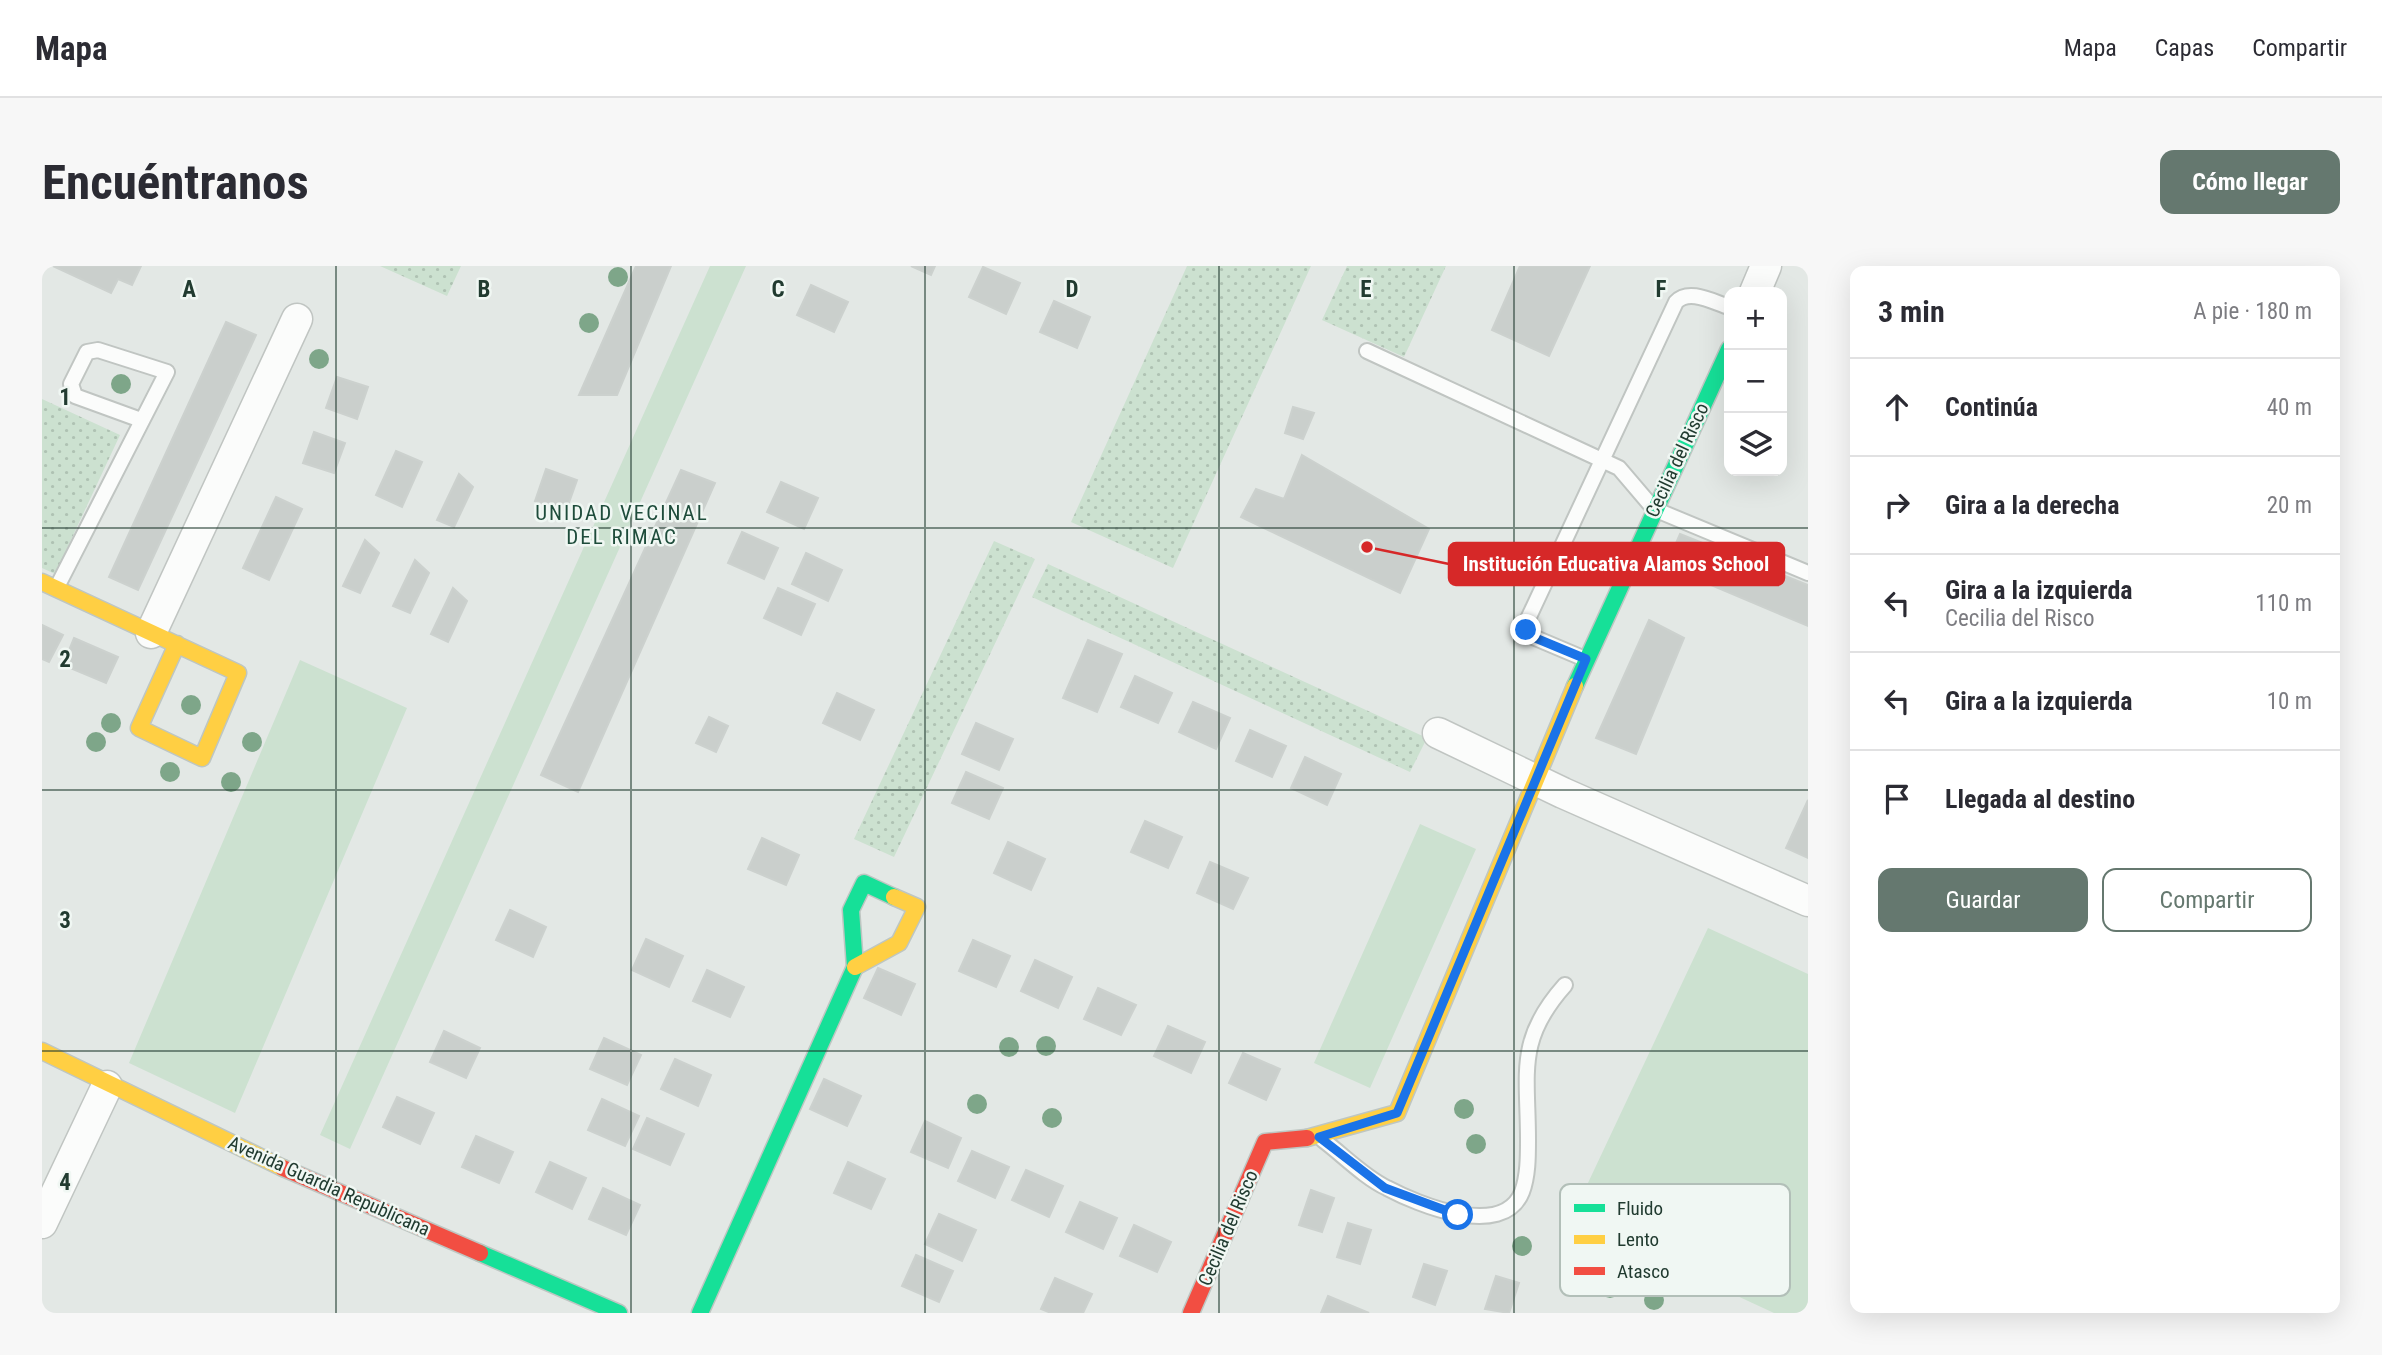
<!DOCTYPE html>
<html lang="es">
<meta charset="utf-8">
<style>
body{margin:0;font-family:"Roboto Condensed",sans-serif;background:#f7f7f7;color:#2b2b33}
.controls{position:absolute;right:21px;top:21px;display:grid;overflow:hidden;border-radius:14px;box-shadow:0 7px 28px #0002}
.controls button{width:63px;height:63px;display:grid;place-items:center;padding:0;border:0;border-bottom:2px solid #e1e1e2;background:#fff;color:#2b2b33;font:35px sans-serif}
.stop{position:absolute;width:21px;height:21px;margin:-16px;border:5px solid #1a73e8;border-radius:50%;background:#fff}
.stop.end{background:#1a73e8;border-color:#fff;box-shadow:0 2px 7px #0008}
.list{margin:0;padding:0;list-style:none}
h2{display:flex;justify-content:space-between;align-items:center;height:91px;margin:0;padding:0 28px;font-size:30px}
h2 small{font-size:23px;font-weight:400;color:#7c7c81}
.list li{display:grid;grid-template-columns:46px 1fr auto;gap:21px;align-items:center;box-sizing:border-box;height:98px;padding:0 28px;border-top:2px solid #e1e1e2}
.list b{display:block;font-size:26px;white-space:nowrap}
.list p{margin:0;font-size:23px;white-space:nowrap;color:#7c7c81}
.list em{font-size:23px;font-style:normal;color:#7c7c81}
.actions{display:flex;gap:14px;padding:21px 28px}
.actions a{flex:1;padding:16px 0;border:2px solid #65786f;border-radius:14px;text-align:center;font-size:24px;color:#65786f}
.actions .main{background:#65786f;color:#fff}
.icon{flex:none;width:38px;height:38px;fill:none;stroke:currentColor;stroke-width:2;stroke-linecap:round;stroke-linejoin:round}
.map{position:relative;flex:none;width:1766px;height:1047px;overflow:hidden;border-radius:14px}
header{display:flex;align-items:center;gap:42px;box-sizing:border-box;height:98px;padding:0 35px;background:#fff;border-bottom:2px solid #e1e1e2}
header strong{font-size:33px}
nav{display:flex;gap:38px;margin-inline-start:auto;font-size:24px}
.intro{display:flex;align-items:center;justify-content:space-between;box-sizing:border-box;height:168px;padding:0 42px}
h1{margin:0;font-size:49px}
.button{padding:18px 32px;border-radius:14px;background:#65786f;color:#fff;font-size:24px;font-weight:700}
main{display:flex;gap:42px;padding:0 42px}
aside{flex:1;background:#fff;border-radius:14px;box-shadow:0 7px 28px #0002}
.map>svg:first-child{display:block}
</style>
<header>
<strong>Mapa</strong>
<nav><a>Mapa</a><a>Capas</a><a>Compartir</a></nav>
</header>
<div class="intro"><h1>Encuéntranos</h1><a class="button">Cómo llegar</a></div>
<main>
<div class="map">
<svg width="1766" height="1047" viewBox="0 0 1766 1047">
<defs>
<pattern id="park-dots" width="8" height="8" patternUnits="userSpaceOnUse" patternTransform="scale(1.75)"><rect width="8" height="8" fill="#cce1d0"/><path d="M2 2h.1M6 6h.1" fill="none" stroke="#afc2b3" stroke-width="1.8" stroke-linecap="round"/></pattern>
</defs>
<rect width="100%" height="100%" fill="#e3e8e5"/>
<path fill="#cce1d0" d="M668 0H704L308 883 278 869Z
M258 394 365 442 193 847 87 797Z
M1378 558 1434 583 1328 822 1272 797Z
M1666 662 1766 708V1047H1732L1529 953Z"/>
<path fill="url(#park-dots)" d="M338 0H419L405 30Z
M1145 0H1269L1131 302 1029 256Z
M1305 0H1404L1362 91 1280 54Z
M0 133 78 169 13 308 0 302Z
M952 275 993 293 852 591 812 573Z
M1006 298 1385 472 1368 506 990 331Z"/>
<path fill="#cacfcc" stroke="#ccd1ce" stroke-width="2" d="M11 0H99L90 19 76 13 69 27Z
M594 0H629L575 129H537Z
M869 0H893L889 9Z
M1478 0H1548L1507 90 1450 64Z
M941 1 978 17 964 48 927 31Z
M769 19 806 36 792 66 755 49Z
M1012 35 1048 51 1035 82 998 66Z
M184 56 214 69 96 324 67 311Z
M295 111 326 121 315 153 284 142Z
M1251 141 1272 147 1261 173 1243 167Z
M272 166 303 177 292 207 261 197Z
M354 185 380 196 360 241 334 229Z
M1260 189 1387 263 1358 327 1199 251 1214 223 1242 233Z
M504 203 535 214 524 245 493 235Z
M639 204 673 217 536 526 499 509Z
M417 208 431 221 412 261 395 254Z
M739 216 776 232 762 263 725 246Z
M234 231 260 243 227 314 201 302Z
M700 266 736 282 722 313 686 297Z
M1638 268 1766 319V360L1624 300Z
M323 274 337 287 318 327 301 320Z
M764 287 800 304 786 335 750 318Z
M373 294 387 307 368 347 351 340Z
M411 322 425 335 406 376 389 368Z
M736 322 773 338 759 369 722 352Z
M1607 354 1642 372 1594 488 1554 472Z
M0 359 21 369 7 396 0 393Z
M32 372 76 391 64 417 21 399Z
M1046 374 1080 388 1055 446 1021 432Z
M1093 410 1130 427 1116 457 1079 441Z
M795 427 832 444 818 474 781 457Z
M1151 436 1188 452 1174 483 1137 466Z
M667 451 686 460 674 486 654 477Z
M934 457 971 473 957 504 920 488Z
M1208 464 1244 480 1230 511 1194 495Z
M1263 491 1299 508 1285 539 1249 522Z
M924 506 961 522 947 553 910 537Z
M1766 534V592L1744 582Z
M1103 555 1140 571 1126 602 1089 586Z
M720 572 757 589 744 619 706 603Z
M966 576 1003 593 989 624 952 607Z
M1168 596 1206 612 1191 643 1155 627Z
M468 644 504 661 491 691 454 674Z
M604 673 641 690 627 721 590 704Z
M931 674 968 690 954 721 917 705Z
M993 694 1030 711 1016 742 979 725Z
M836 702 873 718 859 749 822 732Z
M665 704 702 721 688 751 651 735Z
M1056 722 1094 739 1079 769 1042 753Z
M1126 760 1163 776 1149 807 1112 790Z
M402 765 438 782 424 812 388 796Z
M562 772 599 789 585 819 548 803Z
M1201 787 1238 803 1224 834 1187 817Z
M633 793 669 809 656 840 619 823Z
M782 813 819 830 805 860 768 843Z
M355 831 392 847 378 878 341 861Z
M560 833 597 850 583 880 546 864Z
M605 852 642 868 628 899 591 883Z
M883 855 919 872 906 902 869 886Z
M434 870 471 886 457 917 420 901Z
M930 885 967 901 953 932 916 915Z
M508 896 544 912 530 943 494 926Z
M806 896 843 913 829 943 792 927Z
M984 904 1021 920 1007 951 970 934Z
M561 922 598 939 584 969 547 953Z
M1269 924 1292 932 1280 966 1257 959Z
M1038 936 1075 952 1061 983 1024 966Z
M897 948 934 964 920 995 883 978Z
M1306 957 1329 964 1318 998 1295 991Z
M1092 959 1129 976 1115 1006 1078 990Z
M874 989 911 1005 897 1036 860 1020Z
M1382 998 1405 1005 1393 1039 1371 1031Z
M1454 1010 1477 1017 1467 1047 1443 1043Z
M1013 1012 1050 1028 1041 1047H1009L999 1043Z
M1286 1030 1327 1047H1279Z"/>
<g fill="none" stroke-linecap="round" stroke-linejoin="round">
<defs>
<path id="lane" d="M1325 85 1577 202 1612 243 1766 307
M15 321 125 106 56 84 45 86 29 118 33 130 99 154
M1543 393 1491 371 1484 364 1485 355 1634 36C1647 22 1671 36 1687 41
M1281 874C1301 889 1322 911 1345 922 1375 938 1461 974 1480 926 1486 910 1486 891 1486 874 1486 806 1474 774 1523 719"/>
<path id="street" d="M1713 26 1724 0
M109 367 255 53
M1396 467 1521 527 1766 635
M0 957 65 820"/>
<path id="fast" d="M1533 420 1687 83
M438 987 577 1047
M658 1047 813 701 809 644 822 617 852 631"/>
<path id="slow" d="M0 316 196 407 160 492 97 462 135 378
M813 701 857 677 875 641 852 631
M0 785 241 902
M1265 872 1355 847 1533 420"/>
<path id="jam" d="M241 902 438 987
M1149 1047 1223 876 1265 872"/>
</defs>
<use href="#lane" stroke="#c0c5c2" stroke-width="18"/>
<use href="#street" stroke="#c0c5c2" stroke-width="33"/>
<use href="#fast" stroke="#bec6c2" stroke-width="19"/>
<use href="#slow" stroke="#bec6c2" stroke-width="19"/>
<use href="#jam" stroke="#bec6c2" stroke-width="19"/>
<use href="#lane" stroke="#fbfcfb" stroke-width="14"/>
<use href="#street" stroke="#fbfcfb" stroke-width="30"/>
<use href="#fast" stroke="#16e098" stroke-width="16"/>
<use href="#slow" stroke="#ffcf43" stroke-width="16"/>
<use href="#jam" stroke="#f24e42" stroke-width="16"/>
</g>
<g fill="#7ea689">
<circle cx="576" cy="11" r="10"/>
<circle cx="547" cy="57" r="10"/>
<circle cx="277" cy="93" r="10"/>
<circle cx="79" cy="118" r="10"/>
<circle cx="149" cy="439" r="10"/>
<circle cx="69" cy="457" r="10"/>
<circle cx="54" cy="476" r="10"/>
<circle cx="210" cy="476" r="10"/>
<circle cx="128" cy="506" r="10"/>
<circle cx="189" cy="516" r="10"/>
<circle cx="1004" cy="780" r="10"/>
<circle cx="967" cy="781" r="10"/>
<circle cx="935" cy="838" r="10"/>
<circle cx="1422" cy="843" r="10"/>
<circle cx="1010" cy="852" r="10"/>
<circle cx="1434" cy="878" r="10"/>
<circle cx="1480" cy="980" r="10"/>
<circle cx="1568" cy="1022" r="10"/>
<circle cx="1612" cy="1034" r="10"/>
</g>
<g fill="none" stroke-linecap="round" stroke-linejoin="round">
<path stroke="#1a73e8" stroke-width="9" d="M1416 949 1343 922 1277 871 1355 847 1544 393 1491 371 1484 364"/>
</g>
<path fill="none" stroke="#213b30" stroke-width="2" stroke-opacity="0.55" d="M294 0V1047M589 0V1047M883 0V1047M1177 0V1047M1472 0V1047M0 262H1766M0 524H1766M0 785H1766"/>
<g text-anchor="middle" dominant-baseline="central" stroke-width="5" stroke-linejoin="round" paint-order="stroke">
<g font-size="19" fill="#213b30" stroke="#f0f7f3">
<text transform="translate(1635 194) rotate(-65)">Cecilia del Risco</text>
<text transform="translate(287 920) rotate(24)">Avenida Guardia Republicana</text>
<text transform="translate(1186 962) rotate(-67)">Cecilia del Risco</text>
</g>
<g font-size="21" letter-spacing="2" fill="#1e4c3b" stroke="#f0f7f3">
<text x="580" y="247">UNIDAD VECINAL<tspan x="580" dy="24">DEL RIMAC</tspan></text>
</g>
</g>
<rect x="1518" y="918" width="230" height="112" rx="10" fill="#f0f7f3" stroke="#b2bfb8" stroke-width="2"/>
<rect x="1532" y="938" width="31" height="8" fill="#16e098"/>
<rect x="1532" y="969" width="31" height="9" fill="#ffcf43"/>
<rect x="1532" y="1001" width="31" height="8" fill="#f24e42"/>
<g font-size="19" fill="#213b30">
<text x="1575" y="949">Fluido</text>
<text x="1575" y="980">Lento</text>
<text x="1575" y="1012">Atasco</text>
</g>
<g font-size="23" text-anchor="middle" font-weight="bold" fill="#213b30" stroke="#f0f7f3" stroke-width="5" stroke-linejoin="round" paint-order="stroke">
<text x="147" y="31">A</text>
<text x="442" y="31">B</text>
<text x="736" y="31">C</text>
<text x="1030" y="31">D</text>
<text x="1324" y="31">E</text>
<text x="1619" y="31">F</text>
<text x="23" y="139">1</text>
<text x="23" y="401">2</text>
<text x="23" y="662">3</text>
<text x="23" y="924">4</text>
</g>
<path fill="none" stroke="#d62828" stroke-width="2.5" d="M1325 281L1407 298"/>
<circle fill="#d62828" stroke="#f0f7f3" stroke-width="2.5" cx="1325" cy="281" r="7"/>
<rect fill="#d62828" stroke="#d62828" stroke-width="2.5" x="1407" y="277" width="335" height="42" rx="7"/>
<g font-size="21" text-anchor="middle" font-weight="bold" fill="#fff">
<text x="1574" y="305">Institución Educativa Alamos School</text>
</g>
</svg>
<div class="controls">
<button>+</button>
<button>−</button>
<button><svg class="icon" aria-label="layers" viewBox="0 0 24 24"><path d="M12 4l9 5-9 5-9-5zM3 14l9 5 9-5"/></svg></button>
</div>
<div class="stop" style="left:1416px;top:949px"></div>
<div class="stop end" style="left:1484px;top:364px"></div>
</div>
<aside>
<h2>3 min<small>A pie · 180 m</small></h2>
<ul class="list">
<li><svg class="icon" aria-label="ahead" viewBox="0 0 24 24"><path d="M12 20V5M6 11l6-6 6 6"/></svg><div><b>Continúa</b></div><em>40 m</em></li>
<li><svg class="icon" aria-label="right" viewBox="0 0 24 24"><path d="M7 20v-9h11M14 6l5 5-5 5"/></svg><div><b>Gira a la derecha</b></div><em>20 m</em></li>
<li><svg class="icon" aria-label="left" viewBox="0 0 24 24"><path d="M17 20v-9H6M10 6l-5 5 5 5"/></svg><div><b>Gira a la izquierda</b><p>Cecilia del Risco</p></div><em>110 m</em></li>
<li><svg class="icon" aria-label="left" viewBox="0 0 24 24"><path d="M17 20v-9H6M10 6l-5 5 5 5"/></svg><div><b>Gira a la izquierda</b></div><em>10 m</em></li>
<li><svg class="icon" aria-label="arrive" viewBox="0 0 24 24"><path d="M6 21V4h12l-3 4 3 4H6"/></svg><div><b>Llegada al destino</b></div></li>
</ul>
<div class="actions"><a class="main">Guardar</a><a>Compartir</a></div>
</aside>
</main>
